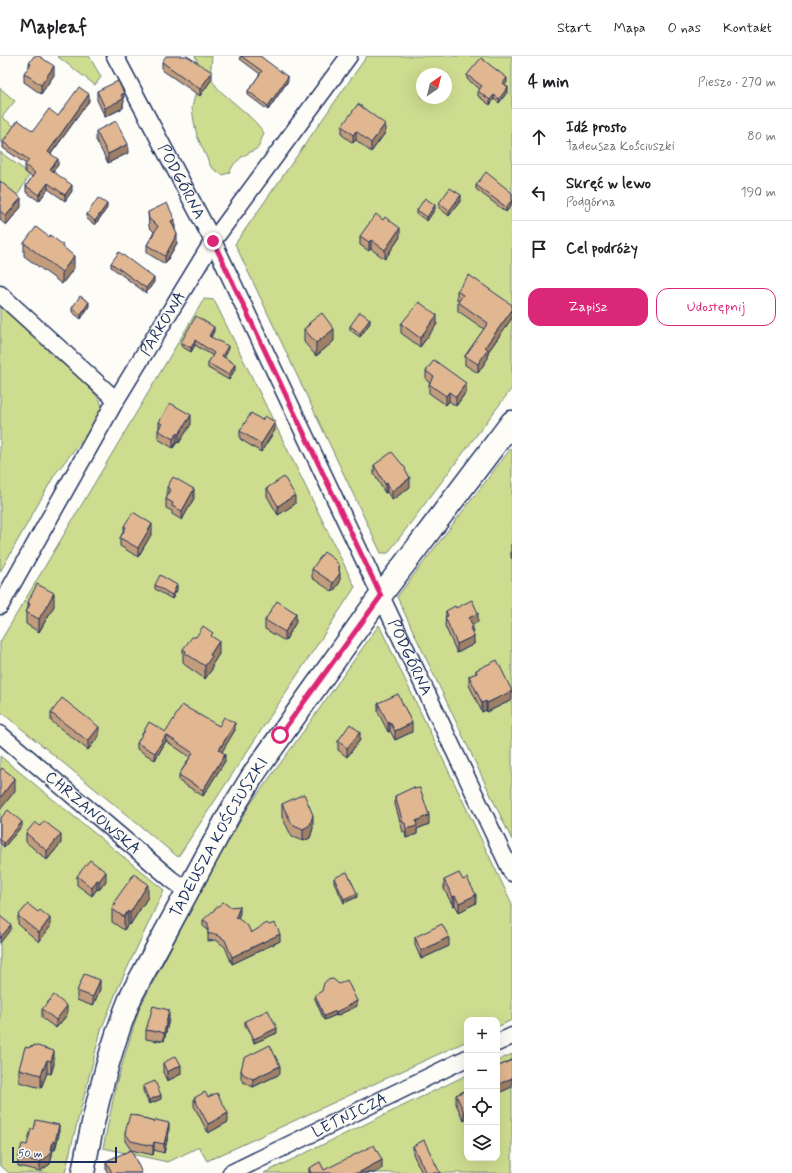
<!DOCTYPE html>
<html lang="pl">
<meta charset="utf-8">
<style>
body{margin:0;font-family:Mynerve,sans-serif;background:#f2f2f2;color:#202124}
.controls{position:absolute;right:12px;bottom:12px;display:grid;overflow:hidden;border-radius:8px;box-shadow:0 4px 16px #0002}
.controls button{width:36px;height:36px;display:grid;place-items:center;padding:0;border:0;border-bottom:1px solid #e0e0e0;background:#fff;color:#202124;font:20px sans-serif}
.compass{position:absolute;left:416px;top:12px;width:36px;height:36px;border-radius:50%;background:#fff;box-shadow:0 4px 16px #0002;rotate:35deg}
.scale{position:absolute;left:12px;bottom:10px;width:105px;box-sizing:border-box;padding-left:4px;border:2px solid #1b2f5e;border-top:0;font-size:11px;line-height:14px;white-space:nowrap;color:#1b2f5e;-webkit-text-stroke:3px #fdfcf7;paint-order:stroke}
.stop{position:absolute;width:12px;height:12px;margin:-9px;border:3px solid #db2777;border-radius:50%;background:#fff}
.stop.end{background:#db2777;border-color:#fff;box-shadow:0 1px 4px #0008}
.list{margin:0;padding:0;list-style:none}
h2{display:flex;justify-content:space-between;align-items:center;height:52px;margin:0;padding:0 16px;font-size:17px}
h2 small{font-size:13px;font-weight:400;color:#757577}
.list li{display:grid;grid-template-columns:26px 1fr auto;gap:12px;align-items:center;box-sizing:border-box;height:56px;padding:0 16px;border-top:1px solid #e0e0e0}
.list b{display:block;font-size:15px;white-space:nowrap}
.list p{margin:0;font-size:13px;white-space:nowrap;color:#757577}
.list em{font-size:13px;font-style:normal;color:#757577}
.actions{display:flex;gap:8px;padding:12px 16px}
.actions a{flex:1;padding:9px 0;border:1px solid #db2777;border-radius:12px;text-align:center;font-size:14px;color:#db2777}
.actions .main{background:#db2777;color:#fff}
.icon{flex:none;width:22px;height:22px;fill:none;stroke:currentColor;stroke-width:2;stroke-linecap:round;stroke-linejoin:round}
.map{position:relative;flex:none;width:512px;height:1117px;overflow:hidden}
header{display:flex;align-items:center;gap:24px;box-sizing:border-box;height:56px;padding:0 20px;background:#fff;border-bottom:1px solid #e0e0e0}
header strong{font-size:19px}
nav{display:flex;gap:22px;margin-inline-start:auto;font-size:14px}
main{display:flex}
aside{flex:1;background:#fff}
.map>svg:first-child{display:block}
</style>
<header>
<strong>Mapleaf</strong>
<nav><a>Start</a><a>Mapa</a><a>O nas</a><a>Kontakt</a></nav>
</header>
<main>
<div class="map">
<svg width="512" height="1117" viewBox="0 0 512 1117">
<rect width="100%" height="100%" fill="#fdfcf7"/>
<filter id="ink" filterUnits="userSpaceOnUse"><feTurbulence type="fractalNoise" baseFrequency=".025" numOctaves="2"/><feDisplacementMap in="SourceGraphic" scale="8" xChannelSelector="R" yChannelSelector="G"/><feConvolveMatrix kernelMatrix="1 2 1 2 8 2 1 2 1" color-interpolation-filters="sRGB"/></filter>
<g filter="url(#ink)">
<path fill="#cedc90" stroke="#748677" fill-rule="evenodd" d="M57 0H89L101 21 95 29Z
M195 0H212L210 22C215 28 219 35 225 39 238 51 254 62 264 77L258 92 243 100 234 108 229 117 222 119 211 111 197 80 194 66 192 52 195 39 197 4Z
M367 0H512V332L388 497H381L235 188ZM422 18H446V42H422Z
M0 32 15 45 2 61 15 71 0 87Z
M0 96 30 118 16 142 0 129Z
M204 243 214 244 355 531 178 801 0 655V586Z
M0 248 46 289 86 328 100 344 103 354 94 369 55 418 0 516Z
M512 391V784L397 541Z
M379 569 512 848V964L497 971V964H467V985L207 1105 199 1091 168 1106 103 1092 117 1025 139 953 211 815 249 750 293 690Z
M0 700 164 834 118 932 101 974 73 1083 65 1117H9L0 1109Z
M512 998V1117H264L467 1019V1102H497V1005Z"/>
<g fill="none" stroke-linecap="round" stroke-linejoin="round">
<defs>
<g id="street">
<path id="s1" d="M115 0 213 185 512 817"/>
<path d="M0 238 116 344"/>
<path id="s2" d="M0 550 116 344 213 185 349 0"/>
<path id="s3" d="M0 678 171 823 187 835"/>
<path d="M497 987 512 980"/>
<path id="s4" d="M231 1117 467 1002"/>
</g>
<g id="secondary">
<path id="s5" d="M83 1117C94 1056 108 995 132 938L231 755 255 716 381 539 512 366"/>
</g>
</defs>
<use href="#street" stroke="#1b2f5e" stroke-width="19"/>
<use href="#secondary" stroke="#1b2f5e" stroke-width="25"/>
<use href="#street" stroke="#fdfcf7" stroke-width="16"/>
<use href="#secondary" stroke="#fdfcf7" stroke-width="22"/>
</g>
<path fill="#c29d7d" stroke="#1b2f5e" d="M240 0H260L288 25 268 54 248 39V35L260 18 240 3Z
M162 6 212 23 200 40 162 14Z
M29 7 54 19 41 38 24 26V17L29 11Z
M467 19 507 26 505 29 508 35 499 47 494 43 490 49 478 40V35L480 33 467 23Z
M97 35 124 46 123 47V52L105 61 97 44Z
M89 45 51 98 58 109 53 115 72 135 65 145 48 133 39 145 26 136V130L32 121 25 116V109L26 108 3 92V86L33 75 58 60Z
M342 70 385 77 371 96 356 84 353 87 342 79Z
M96 75 128 97 108 107 96 84Z
M0 125 21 151 6 169 0 164Z
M476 129 512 137V148L506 156 476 133Z
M461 144 449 160 439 152V147Z
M107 152 95 169 87 163V158Z
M435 153 427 165 417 158V154Z
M148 156 175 172V173L177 187 165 208 147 197V189L154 176 149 171Z
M360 180 400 181 385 203 371 193 369 195 360 189Z
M24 187 74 212 62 228 24 200Z
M111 207 154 226 146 237 111 211Z
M457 235 512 249V262L488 296V302L478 317 465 309V300L484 273 458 255V246L459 245 457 244Z
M89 250 81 263 72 256V252Z
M309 267 334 285 316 300 304 286V273L309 268Z
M370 267 360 281 350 274V270Z
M401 268H437L420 291 401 277Z
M214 275 211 281 228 295 224 302 235 313 229 324 208 312V307L213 300 195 289 191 296 181 290V286Z
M426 315 466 336 456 350 449 345 446 349 429 337V328L430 327 426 324Z
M159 366 191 368 179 387 177 386 173 392 158 383V374L159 372Z
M275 374 261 396 240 383V375Z
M374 409 410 431 392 444 387 436 385 437 374 418Z
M167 431 194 442 182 464 172 458V455L166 452V443L168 440H167Z
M267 432 295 448 278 459 267 440Z
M124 470 152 477 138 501 120 490V482L124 474Z
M511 488H512V503L511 501Z
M312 513 339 516 340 526 333 536 312 522Z
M155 529 177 534 172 543 155 533Z
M28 546 54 550 39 576 26 568V556L28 552Z
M446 555 478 566 472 569 474 588 457 597 445 570Z
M265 564 296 566 285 585 265 573Z
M213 581 219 598 212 609V613L205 623 185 609V608L183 606V593Z
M476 614 512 644 487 656 486 654 482 656 469 629V620L476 618Z
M378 647 412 676 395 684 390 675 388 676 378 656Z
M51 657 99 680 88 694 51 665Z
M219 670 235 674 221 696 225 705 203 740 179 725V719L190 701 166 685 155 704 137 693V687L166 676Z
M360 684 347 701 338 694V685Z
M414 733 429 768 417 773V778L406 782 405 776H403L395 748V740Z
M282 748 313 772 310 782 303 785 292 781 282 761Z
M0 763 22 770 4 791 0 787Z
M40 770 61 787 47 804 26 786V777Z
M77 820 106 825 99 834 97 833 92 840 77 829Z
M334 822 357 841 344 847 334 826Z
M444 824 476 847 459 856 455 849 453 850 444 833Z
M148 841 130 869 128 868 124 874 112 866V853L114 850V846Z
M240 857 238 862 251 877 269 869 280 885 232 908 225 891 216 884 208 885V874L203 870V864Z
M18 860 50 871 39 886 18 868Z
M415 881 449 890 421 903 415 889Z
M100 933 93 950 77 944V935Z
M315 939 357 950 336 960V959L324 964 315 943Z
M42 953 67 959 56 972 42 962Z
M169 963 164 985 157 984V985L146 983V974Z
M245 965 277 977 254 987 245 969Z
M33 991 54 1008 51 1018 47 1017 41 1032 19 1026V1013L29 992Z
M512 1004 499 1037 497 1032V1011Z
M163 1007 181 1018 167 1025 163 1016Z
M241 1014 280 1018 253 1031 243 1026 241 1023Z
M143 1030 161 1043 149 1048 143 1035Z
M467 1034 464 1065 456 1048V1039Z
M194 1042 228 1066 208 1077 194 1050Z
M144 1063 154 1066 169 1076 164 1097 154 1094 153 1099 131 1094 125 1085V1077Z
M59 1078 55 1094H53L50 1108 40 1115 18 1110V1102L27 1089Z
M413 1090 440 1117H422L413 1098Z
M106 1105 142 1117H108L106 1114Z
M309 1112 324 1114 382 1113 375 1117H309Z"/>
<path fill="#9e8066" stroke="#1b2f5e" d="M54 10V19L41 38V29Z
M212 16V23L200 40V33Z
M288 21V25L268 54V50Z
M507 22V26L503 32V27Z
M508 31V35L499 47V43Z
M124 37V46L123 47V52L105 61V52L121 39Z
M89 38V45L48 102V96Z
M494 39V43L490 49V44Z
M385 68V77L371 96V87Z
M356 75V84L353 87V79Z
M128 88V97L108 107V98Z
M58 103V109L50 119V113Z
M48 127V133L39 145V139Z
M72 129V135L65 145V139Z
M461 139V144L449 160V155Z
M21 142V151L6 169V160Z
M512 144V148L506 156V151Z
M107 148V152L95 169V165Z
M435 149V153L427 165V161Z
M175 164V172L171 174V165Z
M400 172V181L385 203V194Z
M177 178V187L165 208V200Z
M371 184V193L369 195V186Z
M74 200V212L62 228V216Z
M154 222V226L146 237V232Z
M89 246V250L81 263V258Z
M512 254V262L488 296V302L478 317V308L485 291Z
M437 259V268L420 291V282Z
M370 263V267L360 281V277Z
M214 271V275L209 284V280Z
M334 273V285L316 300V287Z
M195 284V289L191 296V292Z
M228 290V295L222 305V300Z
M235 308V313L229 324V319Z
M466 327V336L456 350V341Z
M449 336V345L446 349V340Z
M191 359V368L179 387V378Z
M275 366V374L261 396V388Z
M177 377V386L173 392V383Z
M410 422V431L392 444V435Z
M387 427V436L385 437V428Z
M194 433V442L182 464V455Z
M295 439V448L278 459V450Z
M152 468V477L138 501V492Z
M339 509V518L340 517V526L333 536V527L339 515Z
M177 529V534L172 543V539Z
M54 537V550L39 576V563Z
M296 557V566L285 585V576Z
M478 557V566L469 570V562Z
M473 571V579L470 572Z
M474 580V588L457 597V588Z
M219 585V598L212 609V613L205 623V610L210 599Z
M512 635V644L487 656V647Z
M486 645V654L482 656V647Z
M390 666V675L388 676V667Z
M235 667V674L219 701V694Z
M412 667V676L395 684V675Z
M99 671V680L88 694V685Z
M360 676V684L347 701V692Z
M166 679V685L155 704V697Z
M225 698V705L203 740V734Z
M15 722V735L0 754V742Z
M313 759V772L310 782 303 785V773Z
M429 759V768L417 773V778L406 782V773L416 765Z
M22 766V770L4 791V787Z
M61 778V787L47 804V795Z
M106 816V825L99 834V825Z
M97 824V833L92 840V832Z
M148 828V841L130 869V857Z
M357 837V841L344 847V843Z
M476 839V847L459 856V847Z
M455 840V849L453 850V841Z
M240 850V857L236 868V861Z
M128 855V868L124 874V861Z
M50 862V871L39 886V877Z
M11 869V873L0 887V882Z
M280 878V885L232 908V901Z
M449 881V890L421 903V895Z
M100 924V933L93 950V941Z
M357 945V950L336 960V956Z
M67 950V959L56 972V964Z
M169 954V963L164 985V977Z
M336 955V959L324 964V960Z
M277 972V977L254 987V983Z
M54 995V1008L51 1018V1005Z
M47 1004V1017L41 1032V1019Z
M181 1009V1018L167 1025V1016Z
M280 1010V1018L253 1031V1023Z
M512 1022V1031L499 1037V1028Z
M161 1039V1043L149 1048V1044Z
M467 1054V1063L464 1065V1056Z
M228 1057V1066L208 1077V1068Z
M169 1067V1076L164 1097V1088Z
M59 1069V1078L55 1094V1086Z
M53 1085V1094L50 1108 40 1115V1106Z
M154 1086V1094L153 1099V1090Z
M382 1104V1113L375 1117H358Z"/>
<path fill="#e1b791" stroke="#1b2f5e" d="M34 0H39L54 10 41 29 24 17 31 8 29 7Z
M166 0H187L212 16 200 33 162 6Z
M241 0H260L288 21 268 50 248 35 262 15Z
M481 2 507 22 503 27 508 31 499 43 494 39 490 44 478 35 482 30 467 19Z
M118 25 124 37 121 39 123 43 105 52 97 35Z
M79 31 89 38 48 96 58 103 50 113 72 129 65 139 48 127 39 139 26 130 35 117 25 109 29 104 3 86 18 64 33 75 49 53 58 60Z
M358 48 385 68 371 87 356 75 353 79 342 70Z
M116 65 128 88 108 98 96 75Z
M486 116 512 137V144L506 151 476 129Z
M0 125 21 142 6 160 0 155Z
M450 132 461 139 449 155 439 147Z
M98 142 107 148 95 165 87 158Z
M425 142 435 149 427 161 417 154Z
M167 147 175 164 171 165 177 178 165 200 147 189 158 170 149 163 148 156Z
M376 158 383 164 385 161 400 172 385 194 371 184 369 186 360 180Z
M36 171 49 181 50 179 63 189 62 190 74 200 62 216 24 187Z
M119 196 154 222 146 232 111 207Z
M469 219 512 249V254L485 291 488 293 478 308 465 300 488 267 458 246 463 239 457 235Z
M80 240 89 246 81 258 72 252Z
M419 246 437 259 420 282 401 268Z
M360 256 370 263 360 277 350 270Z
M322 257 334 273 316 287 304 273 310 268 309 267Z
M196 260 214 271 209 280 228 290 222 300 235 308 229 319 208 307 214 297 195 284 191 292 181 286Z
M434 304 466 327 456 341 449 336 446 340 429 328 434 321 426 315Z
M170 347 191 359 179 378 177 377 173 383 158 374 162 368 159 366Z
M251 357 262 364 265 360 275 366 261 388 240 375Z
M392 396 406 413 405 414 410 422 392 435 387 427 385 428 374 409Z
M173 421 194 433 182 455 172 450 173 447 166 443 171 434 167 431Z
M284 421 295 439 278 450 267 432Z
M133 456 152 468 138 492 120 482 126 471 124 470Z
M324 496 334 503 339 509V515L340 517 333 527 312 513Z
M160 519 177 529 172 539 155 529Z
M37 528 54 537 39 563 26 556 30 548 28 546Z
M472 544 478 557 469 562 473 571 470 572 474 580 457 588 445 561 448 560 446 555 455 550 456 552Z
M277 545 296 557 285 576 265 564Z
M203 570 213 577 211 580 219 585 210 599 212 600 205 610 185 597 186 595 183 593 192 581H196Z
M497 604 512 635 487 647 486 645 482 647 469 620 477 617 476 614Z
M398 638 412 667 395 675 390 666 388 667 378 647Z
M62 642 99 671 88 685 51 657Z
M182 649 219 670 224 661 235 667 219 694 225 698 203 734 179 719 193 697 166 679 155 697 137 687 149 666 166 676Z
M350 668 360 676 347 692 338 685Z
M2 712 15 722 0 742V715Z
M414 731V733L420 732 429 759 416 765 417 770 406 773 405 767H403L395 740Z
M304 738 313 759 310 769 303 773 292 768 282 748Z
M8 754 22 766 4 787 0 783V763Z
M44 765 61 778 47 795 26 777 35 766 40 770Z
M90 804 106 816 99 825 97 824 92 832 77 820Z
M347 816 357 837 344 843 334 822Z
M459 817 463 824 467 822 476 839 459 847 455 840 453 841 444 824Z
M134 818 148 828 130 857 128 855 124 861 112 853 116 847 114 846Z
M223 846 230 851 240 850 236 861 248 870 251 877 267 867 269 869 275 867 280 878 232 901 225 884 216 878H208V867L203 864Z
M28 848 38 856 40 854 50 862 39 877 18 860Z
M0 860 11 869 0 882Z
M442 868 449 881 421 895 415 881Z
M84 918 100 924 93 941 77 935Z
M333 923 339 928 347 924 357 945 336 956V955L324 960 315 939 322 935 324 927 327 924Z
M54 939 67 950 56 964 42 953Z
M153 950 169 954 164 977 157 975V976L146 974Z
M268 954 277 972 254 983 245 965Z
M34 989 54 995 51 1005 47 1004 41 1019 19 1013 25 991 29 992 30 990 33 991Z
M270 989 280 1010 253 1023 243 1018 241 1014 244 1002Z
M176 1000 181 1009 167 1016 163 1007Z
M512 1004V1022L499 1028 497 1023V1011Z
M155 1025 161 1039 149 1044 143 1030Z
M467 1034V1054L464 1056 456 1039Z
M205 1036 208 1041 217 1037 228 1057 208 1068 194 1042Z
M130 1058 142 1061 144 1063 154 1066 156 1064 169 1067 164 1088 154 1086 153 1090 131 1085 125 1077Z
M36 1064 59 1069 55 1086 53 1085 50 1099 40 1106 18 1102 22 1088 27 1089 31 1073H34Z
M424 1084 440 1117H426L413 1090Z
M374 1089 382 1104 358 1117H311L309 1112 320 1106 324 1114Z
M131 1094 142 1117H112L106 1105Z"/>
</g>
<g fill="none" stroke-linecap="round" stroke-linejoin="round" filter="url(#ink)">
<path stroke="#db2777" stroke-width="5" d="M213 185 381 540 280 679"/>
</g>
<g text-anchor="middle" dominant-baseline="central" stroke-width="3.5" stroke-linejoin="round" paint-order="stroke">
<g font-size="16" fill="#1b2f5e" stroke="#fdfcf7">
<text stroke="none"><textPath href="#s1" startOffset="142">PODGÓRNA</textPath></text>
<text stroke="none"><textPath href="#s2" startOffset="326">PARKOWA</textPath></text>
<text stroke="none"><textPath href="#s1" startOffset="670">PODGÓRNA</textPath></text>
<text stroke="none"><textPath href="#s3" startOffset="122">CHRZANOWSKA</textPath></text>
<text stroke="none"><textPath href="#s5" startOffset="365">TADEUSZA KOŚCIUSZKI</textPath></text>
<text stroke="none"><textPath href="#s4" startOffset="132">LETNICZA</textPath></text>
</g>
</g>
</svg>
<div class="controls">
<button>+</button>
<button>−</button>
<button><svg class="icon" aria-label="locate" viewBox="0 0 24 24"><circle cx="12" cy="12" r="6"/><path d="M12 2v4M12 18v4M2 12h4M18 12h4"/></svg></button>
<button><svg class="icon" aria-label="layers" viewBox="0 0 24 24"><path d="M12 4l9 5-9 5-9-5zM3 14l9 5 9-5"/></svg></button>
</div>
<svg class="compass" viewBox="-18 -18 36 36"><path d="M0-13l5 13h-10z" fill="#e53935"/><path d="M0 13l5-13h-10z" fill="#757577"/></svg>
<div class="scale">50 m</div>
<div class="stop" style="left:280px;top:679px"></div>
<div class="stop end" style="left:213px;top:185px"></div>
</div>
<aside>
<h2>4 min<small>Pieszo · 270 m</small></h2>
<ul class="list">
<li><svg class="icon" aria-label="ahead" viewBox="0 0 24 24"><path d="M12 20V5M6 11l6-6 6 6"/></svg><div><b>Idź prosto</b><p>Tadeusza Kościuszki</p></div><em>80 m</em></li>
<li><svg class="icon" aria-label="left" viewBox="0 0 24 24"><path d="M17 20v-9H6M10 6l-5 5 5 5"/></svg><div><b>Skręć w lewo</b><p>Podgórna</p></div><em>190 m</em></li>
<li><svg class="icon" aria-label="arrive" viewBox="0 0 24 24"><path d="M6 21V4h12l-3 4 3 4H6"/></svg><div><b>Cel podróży</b></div></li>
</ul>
<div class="actions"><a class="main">Zapisz</a><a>Udostępnij</a></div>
</aside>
</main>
